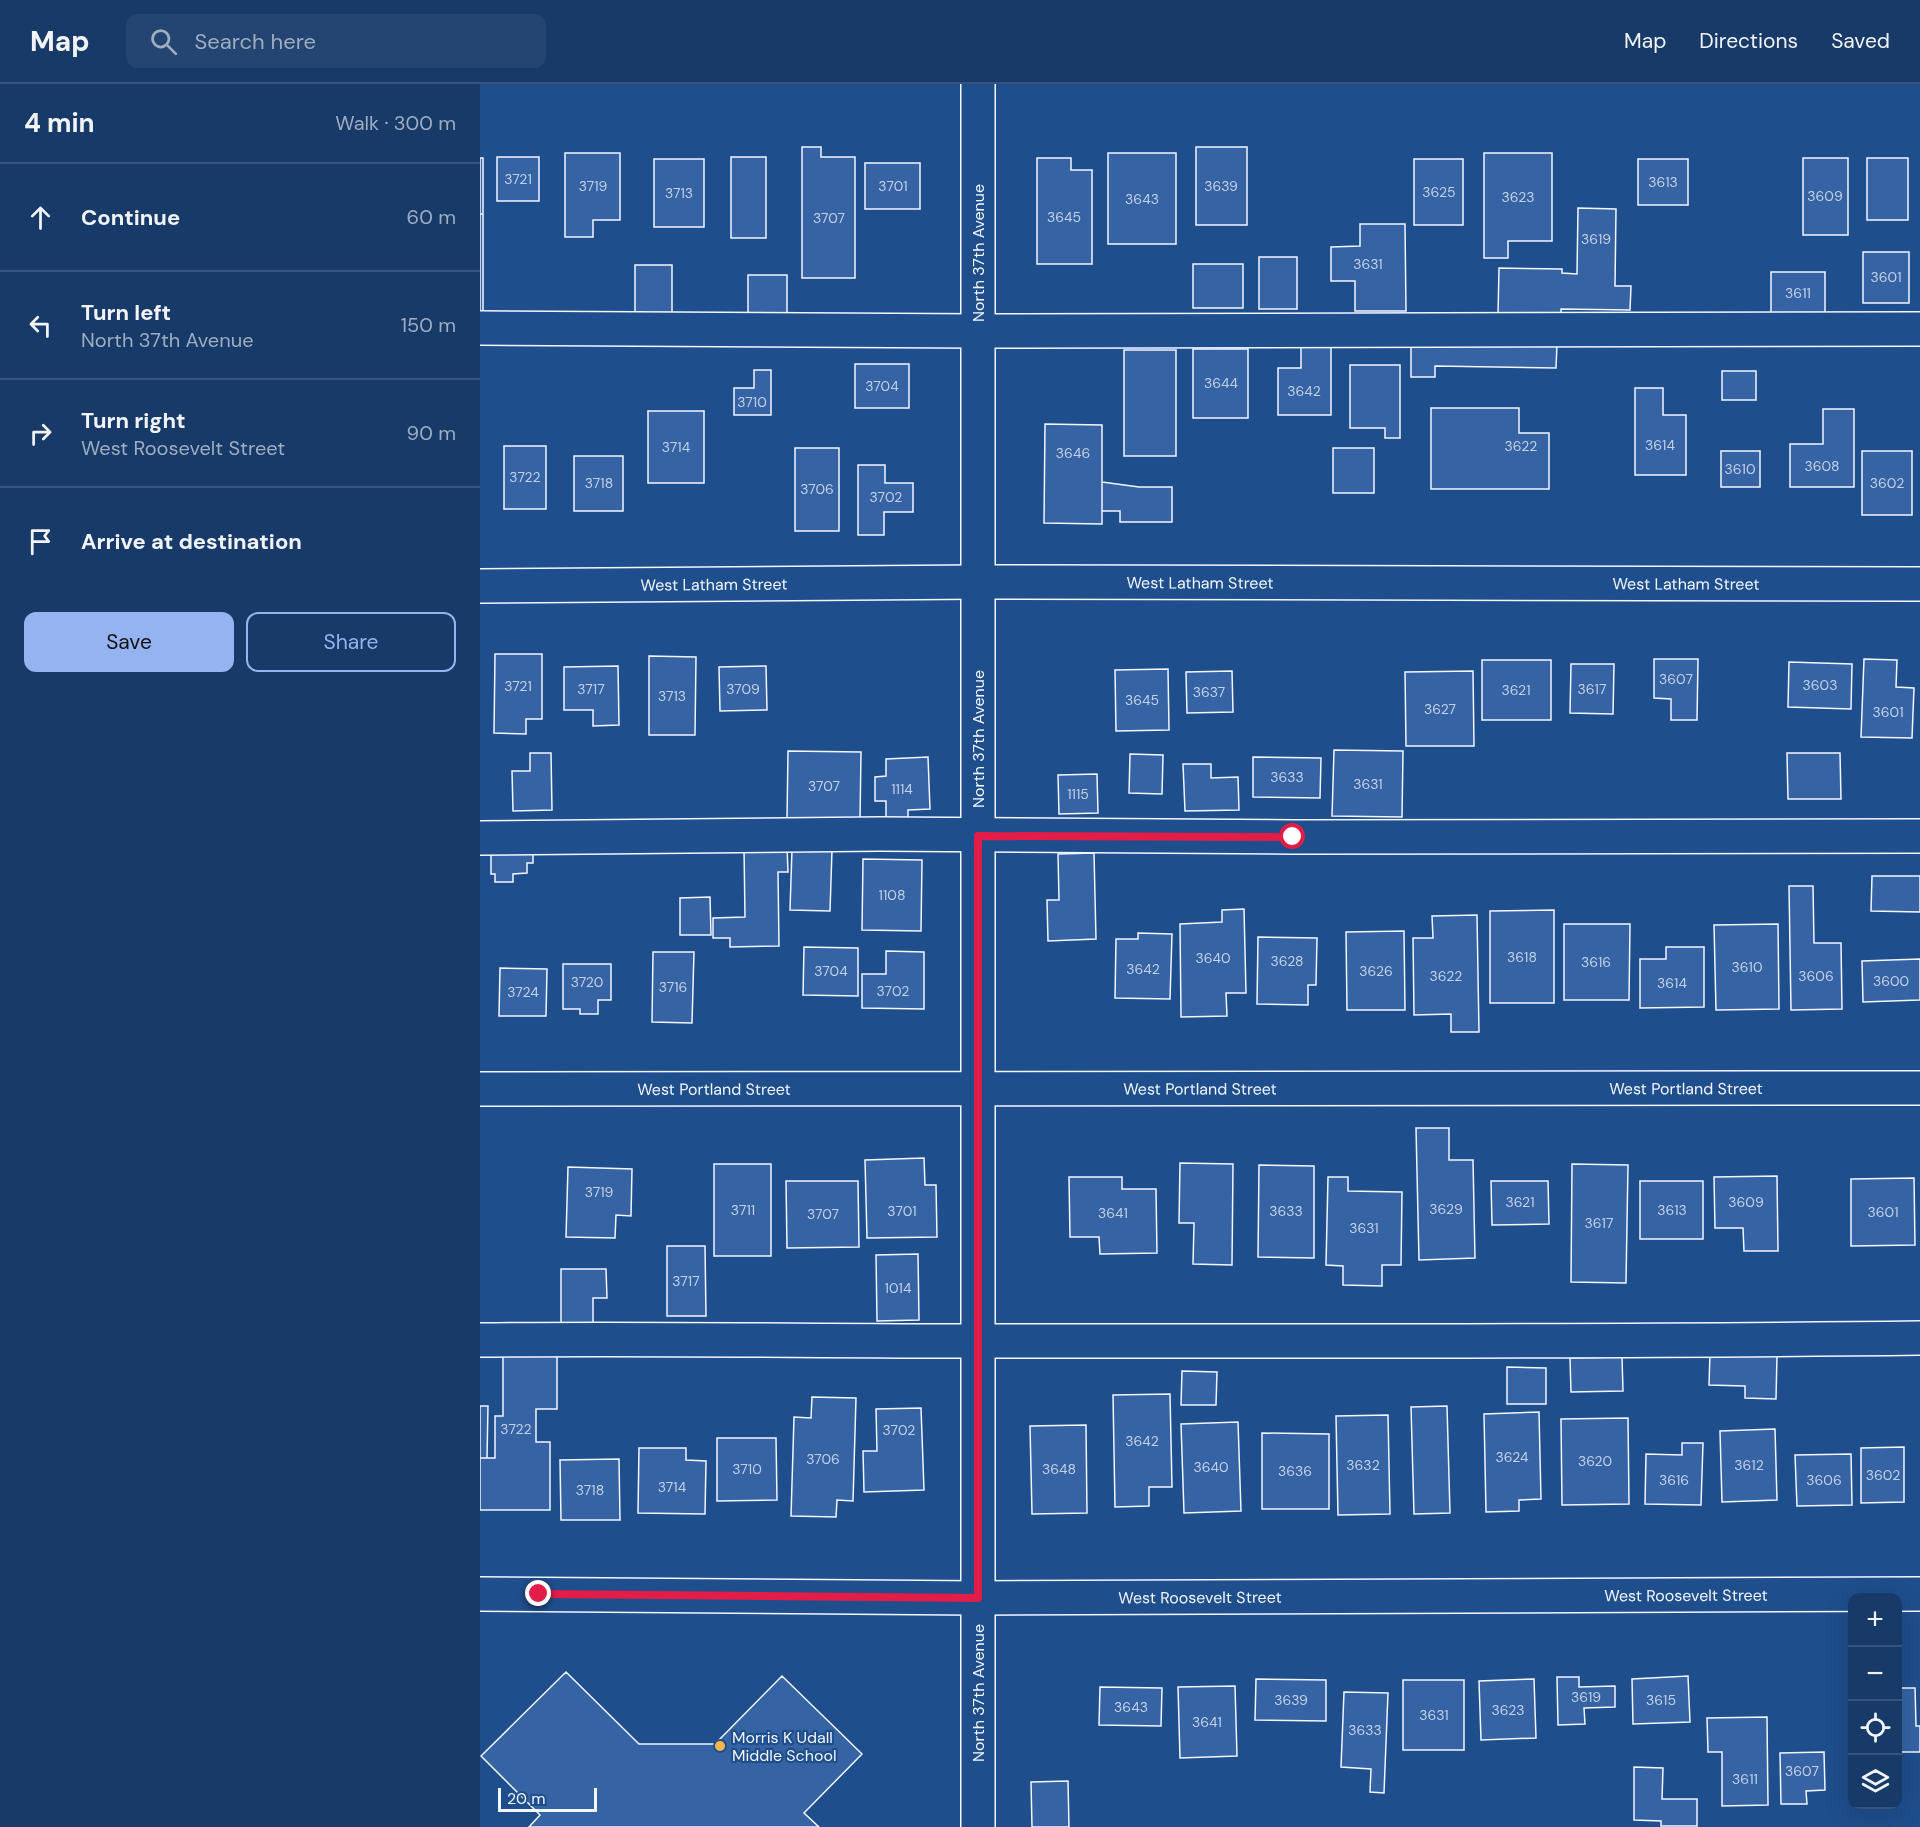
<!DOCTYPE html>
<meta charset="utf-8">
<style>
body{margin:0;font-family:"DM Sans",sans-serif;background:#244571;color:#f1f3f6}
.controls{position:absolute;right:18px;bottom:18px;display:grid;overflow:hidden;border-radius:12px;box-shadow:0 6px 24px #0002}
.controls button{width:54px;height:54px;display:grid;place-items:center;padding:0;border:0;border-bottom:2px solid #36547d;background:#173a69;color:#f1f3f6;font:30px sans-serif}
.scale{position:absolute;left:18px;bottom:15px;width:99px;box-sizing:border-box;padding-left:6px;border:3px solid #f2f6ff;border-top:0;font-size:16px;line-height:21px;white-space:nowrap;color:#f2f6ff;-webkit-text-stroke:4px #1f4e8c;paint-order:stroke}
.stop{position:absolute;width:18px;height:18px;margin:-14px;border:4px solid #e11d48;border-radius:50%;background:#fff}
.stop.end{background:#e11d48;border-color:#fff;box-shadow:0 2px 6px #0008}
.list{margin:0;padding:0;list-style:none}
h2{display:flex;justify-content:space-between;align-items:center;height:78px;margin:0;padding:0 24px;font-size:26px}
h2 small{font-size:20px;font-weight:400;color:#9eadc0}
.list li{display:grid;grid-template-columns:39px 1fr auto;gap:18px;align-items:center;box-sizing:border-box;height:108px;padding:0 24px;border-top:2px solid #36547d}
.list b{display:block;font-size:22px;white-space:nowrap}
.list p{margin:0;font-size:20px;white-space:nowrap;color:#9eadc0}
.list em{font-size:20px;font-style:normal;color:#9eadc0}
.actions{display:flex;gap:12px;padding:18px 24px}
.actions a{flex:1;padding:14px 0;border:2px solid #95b2f1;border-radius:12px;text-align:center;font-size:21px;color:#95b2f1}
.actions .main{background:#95b2f1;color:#111}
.icon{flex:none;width:33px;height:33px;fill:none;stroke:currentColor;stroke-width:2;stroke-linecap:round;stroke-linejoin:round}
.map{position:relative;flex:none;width:1440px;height:1743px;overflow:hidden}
header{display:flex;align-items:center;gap:36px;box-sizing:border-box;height:84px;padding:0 30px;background:#173a69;border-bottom:2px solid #36547d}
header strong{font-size:28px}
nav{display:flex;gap:33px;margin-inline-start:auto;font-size:21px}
.search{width:420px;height:54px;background:#244571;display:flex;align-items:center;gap:15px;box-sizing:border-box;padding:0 21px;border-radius:12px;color:#9eadc0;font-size:22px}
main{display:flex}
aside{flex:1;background:#173a69}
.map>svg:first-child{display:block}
</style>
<header>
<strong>Map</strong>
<div class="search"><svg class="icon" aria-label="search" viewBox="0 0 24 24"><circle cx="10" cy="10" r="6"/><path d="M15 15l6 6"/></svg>Search here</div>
<nav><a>Map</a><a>Directions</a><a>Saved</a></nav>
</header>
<main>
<aside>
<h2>4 min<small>Walk · 300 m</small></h2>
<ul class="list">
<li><svg class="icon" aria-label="ahead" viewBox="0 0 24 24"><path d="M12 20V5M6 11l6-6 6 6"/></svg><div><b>Continue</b></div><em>60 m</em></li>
<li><svg class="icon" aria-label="left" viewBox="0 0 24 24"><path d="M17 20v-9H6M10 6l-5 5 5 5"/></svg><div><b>Turn left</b><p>North 37th Avenue</p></div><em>150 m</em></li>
<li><svg class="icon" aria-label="right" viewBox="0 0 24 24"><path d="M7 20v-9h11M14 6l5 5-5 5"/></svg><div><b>Turn right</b><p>West Roosevelt Street</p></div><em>90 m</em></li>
<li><svg class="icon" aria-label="arrive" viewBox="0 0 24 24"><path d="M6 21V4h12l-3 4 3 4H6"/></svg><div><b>Arrive at destination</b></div></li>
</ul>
<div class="actions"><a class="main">Save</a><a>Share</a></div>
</aside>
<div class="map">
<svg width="1440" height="1743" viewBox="0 0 1440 1743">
<rect width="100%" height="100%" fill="#1f4e8c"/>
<path fill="#3563a3" stroke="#f2f6ff" stroke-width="1.5" d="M322 63H341V73H375V194H322Z
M716 63H767V141H716Z
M85 69H140V136H113V153H85Z
M628 69H696V160H628Z
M1004 69H1072V157H1028V174H1004Z
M17 73H59V117H17Z
M251 73H286V154H251Z
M0 74H3V130H0Z
M557 74H591V86H612V180H557Z
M1323 74H1368V151H1323Z
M1387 74H1428V136H1387Z
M174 75H224V143H174Z
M934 75H983V141H934Z
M1158 75H1208V121H1158Z
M385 79H440V125H385Z
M1098 124 1136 125 1135 202H1151L1150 226 1081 225V232L1018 231 1019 184 1082 185V189L1097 190Z
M0 130H3V228H0Z
M880 140H925L926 227H875V197H851V163L880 162Z
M1383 168H1429V219H1383Z
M779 173H817V225H779Z
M713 180H763V224H713Z
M155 181H192V230H155Z
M1291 188H1345V229H1291Z
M268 191H307V233H268Z
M931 259 1077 260 1076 284 955 282V293H931Z
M821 260H851V331H798V284H821Z
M713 265H768V334H713Z
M644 266H696V372H644Z
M375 280H429V324H375Z
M870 281H920V354H905V344H870Z
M274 286H291V331H254V304H274Z
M1242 287H1276V316H1242Z
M1155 304H1183V331H1206V391H1155Z
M951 324H1039V349H1069V405H951Z
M1343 325H1374V403H1310V360H1343Z
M168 327H224V399H168Z
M565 340 622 341V440L564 439Z
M24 362H66V425H24Z
M315 364H359V447H315Z
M853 364H894V409H853Z
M1241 367H1280V403H1241Z
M1382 367H1432V431H1382Z
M94 372H143V427H94Z
M378 381H405V399H433V428H404V451H378Z
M622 398 659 403H692V438H640V427H622Z
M15 570H62V635H46V650L14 649Z
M169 572 216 573 215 651H169Z
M1174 575H1218L1217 636H1191V615L1174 614Z
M1384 575 1417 576 1416 603 1434 604 1432 654 1381 653Z
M1002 576H1071V636H1002Z
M1309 578 1372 580 1371 625 1308 623Z
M1091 580H1134L1133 630 1090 629Z
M138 582 139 641 113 642V626H84V583Z
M286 582 287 626 240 627 239 583Z
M688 585 689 646 636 647 635 586Z
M752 587 753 628 707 629 706 588Z
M993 587 994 662H926L925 588Z
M854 666 923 667 922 733 852 732Z
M308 667 381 668 380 737 307 736Z
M50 669H71L72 726 33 727 32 687H50Z
M1307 669H1360L1361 715H1308Z
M650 670 683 671 682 710 649 709Z
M448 673 450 725 428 726V735L406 736V717H395V693L406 692V675Z
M773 673 841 674 840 714 773 713Z
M703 680H731V694L758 693 759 726 705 727Z
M617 690 618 729 579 730 578 691Z
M307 763 308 788H298L299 862 250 863V854H233V834L265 833 264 764Z
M312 765 352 766 350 827 310 826Z
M11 768H53V779H47V789L33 790V798H15V790H11Z
M614 769 616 855 568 857 567 816H579L578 770Z
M383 775 442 776 441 847 382 846Z
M1392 792H1440V828L1391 827Z
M1309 802H1333L1334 859H1361L1362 925 1311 926Z
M230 813 231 851H200V814Z
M764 825 766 909H746L747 932 701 933 700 840 742 838V826Z
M1074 826V919H1010V827Z
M997 831 999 948H971V930L934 931 933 854H953L952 832Z
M1084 840H1150L1149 916H1084Z
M1298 840 1299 925 1236 926 1234 841Z
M924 847 925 926H867L866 848Z
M658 849 692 850 690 915 635 914 636 855H658Z
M778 853 837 854 836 901H828V921L777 920Z
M324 863 378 864V912L323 911Z
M1186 863H1224V923L1160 924V875H1186Z
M406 867 444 868V925L382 924V890H406Z
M173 868H214L212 939 172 938Z
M1440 875V916L1383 918 1382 877Z
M83 880H131V916H118V930H100V925H83Z
M20 884 67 885 66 932H19Z
M936 1044H969V1076H993L995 1174 939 1176Z
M444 1074 445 1101H456L457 1153 387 1154 385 1076Z
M700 1079 753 1080 752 1181 713 1180 714 1139H699Z
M234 1080H291V1172H234Z
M1092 1080 1148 1081 1146 1199 1091 1198Z
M779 1081 834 1082V1174L778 1173Z
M88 1083 152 1085 151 1132 136 1131 135 1154 86 1153Z
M1297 1092 1298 1167H1264L1263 1144H1235L1234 1093Z
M589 1093H642V1105H676L677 1169 620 1170 619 1153H590Z
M848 1093H868V1107L922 1108 921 1181H902V1202L863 1201V1182L846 1181Z
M1434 1094 1435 1161 1371 1162V1095Z
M306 1097H378L379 1163 307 1164Z
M1011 1097H1068L1069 1140 1012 1141Z
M1160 1097H1223V1155H1160Z
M187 1162H225L226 1232H187Z
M438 1170 439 1236 397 1237 396 1171Z
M81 1185H126L127 1214H113V1244H81Z
M1230 1269 1297 1271 1296 1315 1265 1314V1302L1229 1301Z
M23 1271H77V1325H56V1358H70V1426H0V1374H15V1332H23Z
M1142 1273 1143 1307 1091 1308 1090 1274Z
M1027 1283 1066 1284V1320H1027Z
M702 1287 737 1288 736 1321H701Z
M690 1310 692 1403H669V1422L635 1423 633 1311Z
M332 1313 376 1314 373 1417 357 1416 356 1433 311 1432 314 1333 331 1334Z
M0 1322H8L7 1374H0Z
M967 1322 970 1429 934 1430 931 1323Z
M441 1324 444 1406 384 1408 383 1367H397L396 1325Z
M1059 1328 1061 1415 1039 1416V1427L1006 1428 1004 1330Z
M908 1331 910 1430 858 1431 856 1332Z
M1148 1334 1149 1420 1082 1421 1081 1335Z
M758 1338 761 1427 704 1429 701 1340Z
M606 1341 607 1429 552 1430 550 1342Z
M1295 1345 1297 1416 1242 1418 1240 1347Z
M782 1349 849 1350V1425H782Z
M237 1354H296L297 1416 237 1417Z
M1202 1359H1223L1221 1421 1165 1420 1166 1370 1202 1371Z
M1424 1363V1418L1381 1419V1364Z
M159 1364H206V1376L226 1377 225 1430 158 1429Z
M1371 1370 1372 1421 1317 1422 1315 1371Z
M139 1375 140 1436H81L80 1376Z
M86 1588 159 1660H235L302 1592 382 1670 324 1729 339 1743H49L60 1731 1 1672Z
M1208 1592 1210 1638 1153 1640 1152 1595Z
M1077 1593H1099V1603L1135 1602V1623L1104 1624 1105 1640 1078 1641Z
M776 1595 846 1596V1637L775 1636Z
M1054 1595 1056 1654 1001 1656 999 1597Z
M923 1596H984V1666H923Z
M755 1602 757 1672 700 1674 698 1603Z
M620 1603 682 1604 681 1642 619 1641Z
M1418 1604H1435L1436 1642H1440V1668H1418Z
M864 1608 908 1609 904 1709 890 1708 891 1685 861 1683Z
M1287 1633 1288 1721 1242 1722V1668H1228L1227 1634Z
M1344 1668 1345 1706 1326 1707 1327 1720H1301L1300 1669Z
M1154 1683 1183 1684 1182 1715H1217V1742H1181V1737L1154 1736Z
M588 1697 589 1743H552L551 1698Z"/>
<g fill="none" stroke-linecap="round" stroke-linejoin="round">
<defs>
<g id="minor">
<path d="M498 0V1743"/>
<path d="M0 244 498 247 1440 245"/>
<path id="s1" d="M0 502 498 498 1440 500"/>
<path d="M0 754 400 750 813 753 1440 752"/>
<path id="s2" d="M0 1005 1440 1004"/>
<path d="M0 1256C167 1254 333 1257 499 1257 813 1257 1126 1258 1440 1254"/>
<path id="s3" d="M0 1510 498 1514 1440 1510"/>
</g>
</defs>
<use href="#minor" stroke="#f2f6ff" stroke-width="36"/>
<use href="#minor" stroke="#1f4e8c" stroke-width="33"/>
</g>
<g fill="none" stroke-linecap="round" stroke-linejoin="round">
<path stroke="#e11d48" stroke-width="8" d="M59 1510 498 1514V752L813 753"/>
</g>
<circle fill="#ffb74d" stroke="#1f4e8c" stroke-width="2" cx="240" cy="1662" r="6"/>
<g text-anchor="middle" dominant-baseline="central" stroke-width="4.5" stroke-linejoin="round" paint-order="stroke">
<g font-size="14" fill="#c3d1e8">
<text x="38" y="95">3721</text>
<text x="1183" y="98">3613</text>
<text x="113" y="102">3719</text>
<text x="413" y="102">3701</text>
<text x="741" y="102">3639</text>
<text x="959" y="108">3625</text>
<text x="199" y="109">3713</text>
<text x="1345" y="112">3609</text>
<text x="1038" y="113">3623</text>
<text x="662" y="115">3643</text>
<text x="584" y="133">3645</text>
<text x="349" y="134">3707</text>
<text x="1116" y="155">3619</text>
<text x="888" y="180">3631</text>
<text x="1406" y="193">3601</text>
<text x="1318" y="209">3611</text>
<text x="741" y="299">3644</text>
<text x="402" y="302">3704</text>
<text x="824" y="307">3642</text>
<text x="272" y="318">3710</text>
<text x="1180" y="361">3614</text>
<text x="1041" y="362">3622</text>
<text x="196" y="363">3714</text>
<text x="593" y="369">3646</text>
<text x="1342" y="382">3608</text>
<text x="1260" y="385">3610</text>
<text x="45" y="393">3722</text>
<text x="119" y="399">3718</text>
<text x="1407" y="399">3602</text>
<text x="337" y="405">3706</text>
<text x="406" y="413">3702</text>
<text x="1196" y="595">3607</text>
<text x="1340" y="601">3603</text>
<text x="38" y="602">3721</text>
<text x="111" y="605">3717</text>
<text x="263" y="605">3709</text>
<text x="1112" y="605">3617</text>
<text x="1036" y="606">3621</text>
<text x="729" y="608">3637</text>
<text x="192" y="612">3713</text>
<text x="662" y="616">3645</text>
<text x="960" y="625">3627</text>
<text x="1408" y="628">3601</text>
<text x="807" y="693">3633</text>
<text x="888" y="700">3631</text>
<text x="344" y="702">3707</text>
<text x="422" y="705">1114</text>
<text x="598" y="710">1115</text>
<text x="412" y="811">1108</text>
<text x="1042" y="873">3618</text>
<text x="733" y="874">3640</text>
<text x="807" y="877">3628</text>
<text x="1116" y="878">3616</text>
<text x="1267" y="883">3610</text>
<text x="663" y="885">3642</text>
<text x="351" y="887">3704</text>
<text x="896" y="887">3626</text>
<text x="966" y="892">3622</text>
<text x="1336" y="892">3606</text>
<text x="1411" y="897">3600</text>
<text x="107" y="898">3720</text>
<text x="1192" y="899">3614</text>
<text x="193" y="903">3716</text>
<text x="413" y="907">3702</text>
<text x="43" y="908">3724</text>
<text x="119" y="1108">3719</text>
<text x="1040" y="1118">3621</text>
<text x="1266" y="1118">3609</text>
<text x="966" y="1125">3629</text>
<text x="263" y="1126">3711</text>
<text x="1192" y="1126">3613</text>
<text x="422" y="1127">3701</text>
<text x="806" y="1127">3633</text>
<text x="1403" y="1128">3601</text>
<text x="633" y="1129">3641</text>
<text x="343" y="1130">3707</text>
<text x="1119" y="1139">3617</text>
<text x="884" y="1144">3631</text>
<text x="206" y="1197">3717</text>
<text x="418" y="1204">1014</text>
<text x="36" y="1345">3722</text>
<text x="419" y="1346">3702</text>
<text x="662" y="1357">3642</text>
<text x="1032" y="1373">3624</text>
<text x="343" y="1375">3706</text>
<text x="1115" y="1377">3620</text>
<text x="883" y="1381">3632</text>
<text x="1269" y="1381">3612</text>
<text x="731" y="1383">3640</text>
<text x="267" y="1385">3710</text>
<text x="579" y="1385">3648</text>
<text x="815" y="1387">3636</text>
<text x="1403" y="1391">3602</text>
<text x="1194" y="1396">3616</text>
<text x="1344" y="1396">3606</text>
<text x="192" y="1403">3714</text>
<text x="110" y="1406">3718</text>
<text x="1106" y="1613">3619</text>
<text x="811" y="1616">3639</text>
<text x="1181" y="1616">3615</text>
<text x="651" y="1623">3643</text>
<text x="1028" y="1626">3623</text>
<text x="954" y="1631">3631</text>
<text x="727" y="1638">3641</text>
<text x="885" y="1646">3633</text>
<text x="1322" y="1687">3607</text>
<text x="1265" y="1695">3611</text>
</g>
<g font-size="16" fill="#f2f6ff" stroke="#1f4e8c">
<text transform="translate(498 169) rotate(-90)">North 37th Avenue</text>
<text stroke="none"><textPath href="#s1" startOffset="720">West Latham Street</textPath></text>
<text stroke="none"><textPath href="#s1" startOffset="1206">West Latham Street</textPath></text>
<text stroke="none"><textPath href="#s1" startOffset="234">West Latham Street</textPath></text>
<text transform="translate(498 655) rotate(-90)">North 37th Avenue</text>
<text stroke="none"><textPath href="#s2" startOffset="720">West Portland Street</textPath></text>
<text stroke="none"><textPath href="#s2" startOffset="234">West Portland Street</textPath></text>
<text stroke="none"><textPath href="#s2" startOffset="1206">West Portland Street</textPath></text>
<text stroke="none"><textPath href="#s3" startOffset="1206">West Roosevelt Street</textPath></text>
<text stroke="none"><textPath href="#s3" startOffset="720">West Roosevelt Street</textPath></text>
<text transform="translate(498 1609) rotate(-90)">North 37th Avenue</text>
</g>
<g font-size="16" fill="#f2f6ff" stroke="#1f4e8c" text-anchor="start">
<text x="252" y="1653">Morris K Udall<tspan x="252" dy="18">Middle School</tspan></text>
</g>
</g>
</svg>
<div class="controls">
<button>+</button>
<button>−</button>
<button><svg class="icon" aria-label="locate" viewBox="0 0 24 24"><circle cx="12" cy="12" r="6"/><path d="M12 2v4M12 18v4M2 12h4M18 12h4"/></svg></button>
<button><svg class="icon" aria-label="layers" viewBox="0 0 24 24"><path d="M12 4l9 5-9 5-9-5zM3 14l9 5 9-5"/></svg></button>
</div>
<div class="scale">20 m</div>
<div class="stop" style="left:813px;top:753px"></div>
<div class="stop end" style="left:59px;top:1510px"></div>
</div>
</main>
